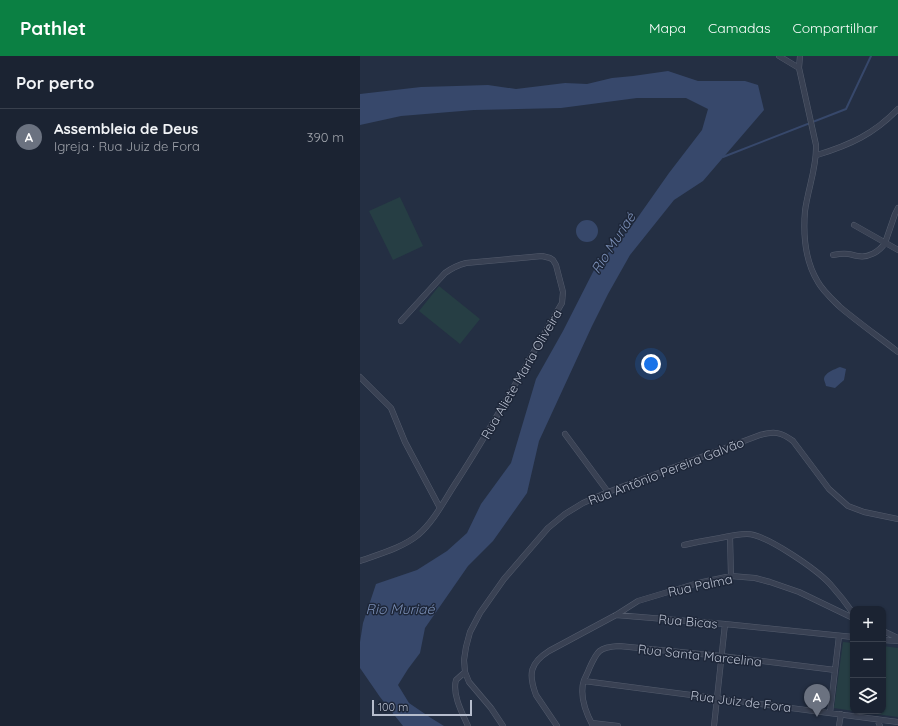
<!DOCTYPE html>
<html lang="pt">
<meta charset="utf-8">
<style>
body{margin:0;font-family:Quicksand,sans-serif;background:#282f3e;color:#f1f3f6}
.controls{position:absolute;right:12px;bottom:12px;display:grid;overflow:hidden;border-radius:8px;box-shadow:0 1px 3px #0004}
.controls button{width:36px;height:36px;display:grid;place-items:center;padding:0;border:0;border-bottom:1px solid #39404d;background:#1b2332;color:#f1f3f6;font:20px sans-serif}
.scale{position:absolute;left:12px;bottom:10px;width:100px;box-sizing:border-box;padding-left:4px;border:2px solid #b6bdcd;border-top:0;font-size:11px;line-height:14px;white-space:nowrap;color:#b6bdcd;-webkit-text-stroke:3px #1d2638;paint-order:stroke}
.you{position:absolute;left:291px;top:308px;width:14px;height:14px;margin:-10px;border:3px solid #fff;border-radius:50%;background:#1a73e8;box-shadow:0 0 0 6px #1a73e833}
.badge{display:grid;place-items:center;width:26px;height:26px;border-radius:50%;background:#0b8043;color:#fff;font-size:13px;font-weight:700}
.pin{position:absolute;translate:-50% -33px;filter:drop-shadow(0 1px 2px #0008)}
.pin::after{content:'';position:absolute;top:21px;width:14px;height:12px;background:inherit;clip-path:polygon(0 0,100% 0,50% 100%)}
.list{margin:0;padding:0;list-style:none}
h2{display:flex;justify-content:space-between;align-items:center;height:52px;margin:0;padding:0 16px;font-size:17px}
h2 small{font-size:13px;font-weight:400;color:#a0a4ac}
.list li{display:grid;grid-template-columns:26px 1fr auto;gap:12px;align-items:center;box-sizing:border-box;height:56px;padding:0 16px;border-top:1px solid #39404d}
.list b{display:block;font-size:15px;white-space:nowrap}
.list p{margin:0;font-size:13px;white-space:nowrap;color:#a0a4ac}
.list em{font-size:13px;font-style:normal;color:#a0a4ac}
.icon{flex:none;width:22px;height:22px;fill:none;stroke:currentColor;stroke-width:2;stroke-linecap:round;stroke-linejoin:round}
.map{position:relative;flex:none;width:538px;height:670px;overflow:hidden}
header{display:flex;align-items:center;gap:24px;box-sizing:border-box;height:56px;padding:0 20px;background:#0b8043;color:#fff}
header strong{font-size:19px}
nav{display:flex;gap:22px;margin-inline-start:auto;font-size:14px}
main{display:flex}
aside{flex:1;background:#1b2332}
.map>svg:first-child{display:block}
</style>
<header>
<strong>Pathlet</strong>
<nav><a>Mapa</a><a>Camadas</a><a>Compartilhar</a></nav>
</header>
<main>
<aside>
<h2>Por perto<small></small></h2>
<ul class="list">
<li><span class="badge" style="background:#6b7280">A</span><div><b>Assembleia de Deus</b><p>Igreja · Rua Juiz de Fora</p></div><em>390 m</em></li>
</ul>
</aside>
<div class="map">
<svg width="538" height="670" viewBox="0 0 538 670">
<rect width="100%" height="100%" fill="#242f43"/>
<path fill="#263e44" d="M40 141 63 190 33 204 9 155Z
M79 230 120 263 100 288 59 255Z
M483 586 493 587V655L474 652Z
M523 590 538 592V661L493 655H523Z"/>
<path fill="#37486b" d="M308 15 338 25H385L398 29 404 54 367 97 343 125 314 144 270 199 248 238 232 270 179 385 167 437 133 485 108 510 65 572 60 597 48 613 38 629 49 647 71 662 84 670H43L20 641 0 612V586L3 567 16 528 57 514 87 495 107 477 121 448 151 407 176 323 203 275 235 212 271 171 309 117 342 74 348 53 326 42H277L201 52 114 54 41 60 0 69V38L61 31 96 30 128 29 156 33 205 27 227 28 252 22 273 20Z
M216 175a11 11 0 1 1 22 0a11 11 0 1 1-22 0Z
M480 311 486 313 484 324 475 332 466 330C466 329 464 324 464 323 464 317 475 313 480 311Z"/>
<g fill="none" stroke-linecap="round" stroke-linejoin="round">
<path stroke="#37486b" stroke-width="2" d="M363 101 486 53 511 0"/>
<defs>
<path id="street" d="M419 0 439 12
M440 0 439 12 456 89C457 111 448 132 445 155 443 179 445 205 458 226 463 235 472 243 480 251 499 267 519 281 538 296
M457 99C490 89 514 78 538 53
M494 169 538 194
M473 199C478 198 483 197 488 198 491 198 495 200 498 200 508 202 519 196 525 187L535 158 538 152
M0 321 31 352 45 386 80 452
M205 378 248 436
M370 480 371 520
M324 489C336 486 348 484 360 482 369 480 378 478 387 478 406 478 457 514 470 528 478 537 486 547 493 557
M0 505C19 498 42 492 58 479 75 464 85 443 97 425 135 367 167 306 202 247L203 236 196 209 193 204 190 202 182 200 106 207C98 209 92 212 85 217L41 265
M256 559 365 568 493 581
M523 575 538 582
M523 584 538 585
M105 616 96 624C92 638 102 657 108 670
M224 625 538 666
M470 657 479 580
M517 663 520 670
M232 667 258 670
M143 670 131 652 109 626 105 616 104 604 106 591 110 576 120 557 144 523 188 472 205 458 223 447 248 436 400 379C414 375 421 376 433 385L469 433 488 450 504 456 538 463
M197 670 176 639C168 618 170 607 189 595L256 559 278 545 338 527 371 520 395 522 410 526 439 536 493 562
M233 670C226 657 219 639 224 624 226 620 228 616 229 613 237 595 239 591 259 590L361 600 475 614
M354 670 365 568
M479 670 481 658"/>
</defs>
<use href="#street" stroke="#545c6d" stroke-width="6"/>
<use href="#street" stroke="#394153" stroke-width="5"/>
</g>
<g text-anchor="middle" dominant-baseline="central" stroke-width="3" stroke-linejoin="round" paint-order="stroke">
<g font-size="13" fill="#b6bdcd" stroke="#1d2638">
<text transform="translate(161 318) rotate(-60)">Rua Aliete Maria Oliveira</text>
<text transform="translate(306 415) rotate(-21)">Rua Antônio Pereira Galvão</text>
<text transform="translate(340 529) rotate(-12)">Rua Palma</text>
<text transform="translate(328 565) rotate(5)">Rua Bicas</text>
<text transform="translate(340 599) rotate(6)">Rua Santa Marcelina</text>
<text transform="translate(381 645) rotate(7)">Rua Juiz de Fora</text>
</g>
<g font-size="14" font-style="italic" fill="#7b8fb6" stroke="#1d2638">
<text transform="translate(253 187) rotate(-57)">Rio Muriaé</text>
<text x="40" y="553">Rio Muriaé</text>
</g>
</g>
</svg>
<div class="controls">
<button>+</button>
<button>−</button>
<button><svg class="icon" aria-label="layers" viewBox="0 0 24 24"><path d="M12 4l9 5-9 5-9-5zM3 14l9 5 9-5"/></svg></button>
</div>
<div class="scale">100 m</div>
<div class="you"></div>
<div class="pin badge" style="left:457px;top:661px;background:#6b7280">A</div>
</div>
</main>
